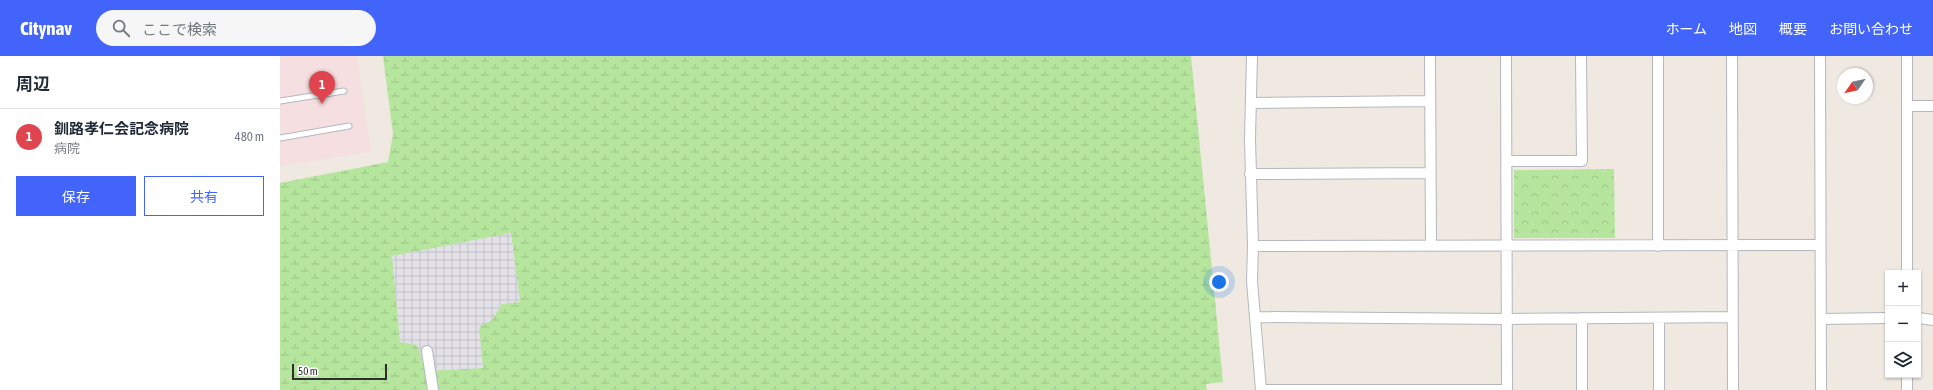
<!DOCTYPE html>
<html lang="ja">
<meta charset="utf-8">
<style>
body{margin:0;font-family:"Asap Condensed","Noto Sans JP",sans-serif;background:#f6f6f7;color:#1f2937}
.controls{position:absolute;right:12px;bottom:12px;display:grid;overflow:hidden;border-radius:0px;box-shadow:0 1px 3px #0004}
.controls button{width:36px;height:36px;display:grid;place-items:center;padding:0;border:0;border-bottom:1px solid #e0e1e3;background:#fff;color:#1f2937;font:20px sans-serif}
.compass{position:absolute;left:1557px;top:12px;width:36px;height:36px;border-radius:50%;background:#fff;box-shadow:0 1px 3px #0004;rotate:236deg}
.scale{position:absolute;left:12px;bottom:10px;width:95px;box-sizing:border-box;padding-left:4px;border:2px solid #2e2e2e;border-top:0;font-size:11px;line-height:14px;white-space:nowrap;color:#2e2e2e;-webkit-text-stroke:3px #fff;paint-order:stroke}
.you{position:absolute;left:939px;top:226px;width:14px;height:14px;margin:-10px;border:3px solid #fff;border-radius:50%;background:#1a73e8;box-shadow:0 0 0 6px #1a73e833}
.badge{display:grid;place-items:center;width:26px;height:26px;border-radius:50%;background:#4264fb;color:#fff;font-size:13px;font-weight:700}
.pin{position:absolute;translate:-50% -33px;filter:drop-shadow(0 1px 2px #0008)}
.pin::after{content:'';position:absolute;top:21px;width:14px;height:12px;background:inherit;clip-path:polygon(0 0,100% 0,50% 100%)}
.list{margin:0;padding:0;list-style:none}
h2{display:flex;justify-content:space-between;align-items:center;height:52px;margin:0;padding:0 16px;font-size:17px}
h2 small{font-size:13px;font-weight:400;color:#747a83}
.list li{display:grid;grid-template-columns:26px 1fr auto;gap:12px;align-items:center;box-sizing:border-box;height:56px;padding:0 16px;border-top:1px solid #e0e1e3}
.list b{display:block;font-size:15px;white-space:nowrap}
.list p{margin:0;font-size:13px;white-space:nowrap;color:#747a83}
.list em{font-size:13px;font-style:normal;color:#747a83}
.actions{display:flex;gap:8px;padding:12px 16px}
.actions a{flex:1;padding:9px 0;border:1px solid #4264fb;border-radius:0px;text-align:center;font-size:14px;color:#4264fb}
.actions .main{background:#4264fb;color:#fff}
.icon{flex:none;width:22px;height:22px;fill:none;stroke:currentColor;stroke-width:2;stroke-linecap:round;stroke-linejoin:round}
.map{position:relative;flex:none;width:1653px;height:334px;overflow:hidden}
header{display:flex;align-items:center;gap:24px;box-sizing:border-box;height:56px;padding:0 20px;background:#4264fb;color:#fff}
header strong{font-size:19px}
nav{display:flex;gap:22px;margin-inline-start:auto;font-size:14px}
.search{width:280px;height:36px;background:#f6f6f7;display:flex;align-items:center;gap:10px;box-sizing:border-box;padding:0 14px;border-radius:22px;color:#747a83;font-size:15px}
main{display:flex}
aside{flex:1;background:#fff}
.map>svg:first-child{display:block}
</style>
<header>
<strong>Citynav</strong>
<div class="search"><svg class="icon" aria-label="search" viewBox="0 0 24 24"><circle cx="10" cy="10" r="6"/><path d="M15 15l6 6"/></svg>ここで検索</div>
<nav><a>ホーム</a><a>地図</a><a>概要</a><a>お問い合わせ</a></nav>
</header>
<main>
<aside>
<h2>周辺<small></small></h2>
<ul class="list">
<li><span class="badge" style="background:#e0444e">1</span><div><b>釧路孝仁会記念病院</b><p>病院</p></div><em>480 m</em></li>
</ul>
<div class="actions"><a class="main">保存</a><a>共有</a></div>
</aside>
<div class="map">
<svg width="1653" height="334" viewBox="0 0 1653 334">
<defs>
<pattern id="industrial-grid" width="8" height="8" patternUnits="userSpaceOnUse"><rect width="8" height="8" fill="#e3e1e8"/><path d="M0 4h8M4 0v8" fill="none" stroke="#c3c1c7"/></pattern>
<pattern id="forest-crowns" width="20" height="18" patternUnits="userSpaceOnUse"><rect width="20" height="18" fill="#b6e59e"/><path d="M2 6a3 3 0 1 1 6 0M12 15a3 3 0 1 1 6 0" fill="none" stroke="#9dc588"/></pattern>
<pattern id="wetland-marsh" width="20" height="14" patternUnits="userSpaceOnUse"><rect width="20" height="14" fill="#b6e59e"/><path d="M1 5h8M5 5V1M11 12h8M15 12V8" fill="none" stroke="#9dc588"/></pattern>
</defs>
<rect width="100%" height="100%" fill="#efe9e1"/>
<path fill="url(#industrial-grid)" d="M231 177 240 246 222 248 212 264 200 271 203 313 146 315 120 286 112 200Z"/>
<path fill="#f5dfe0" d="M0 0H77L91 96 0 110Z"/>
<path fill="url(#forest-crowns)" d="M1334 113 1335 182H1234V114Z"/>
<path fill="url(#wetland-marsh)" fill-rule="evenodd" d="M103 0H911L943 326 926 328 927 334H0V127L108 106 113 78ZM231 177 240 246 222 248 212 264 199 271 203 312 146 315 137 289 120 286 112 200Z"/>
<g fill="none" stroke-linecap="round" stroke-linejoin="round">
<defs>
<path id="service" d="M0 45 64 35
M0 82 69 70"/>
<path id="minor" d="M972 0 970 83 973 190 972 225 981 334
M1150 0 1151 190
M1226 0 1227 334
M1378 0V190
M1452 0 1453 334
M1540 0 1541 334
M1627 0V217
M971 47 1150 45
M1627 50H1653
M1227 105H1302L1301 0
M970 118 1150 117
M973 190 1540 189
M975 261 1227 263 1453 261
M1638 262 1653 264
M1541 263 1608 262
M147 295 153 334
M981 334H1227
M1302 334V262
M1379 334V262
M1627 334V319"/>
</defs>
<use href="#service" stroke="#b4b7c1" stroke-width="7"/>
<use href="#minor" stroke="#b4b7c1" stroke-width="12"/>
<use href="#service" stroke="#fff" stroke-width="5"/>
<use href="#minor" stroke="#fff" stroke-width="10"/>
</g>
</svg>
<div class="controls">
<button>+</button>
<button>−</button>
<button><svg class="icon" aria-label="layers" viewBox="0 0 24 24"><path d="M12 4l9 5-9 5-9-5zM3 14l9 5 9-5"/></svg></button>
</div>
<svg class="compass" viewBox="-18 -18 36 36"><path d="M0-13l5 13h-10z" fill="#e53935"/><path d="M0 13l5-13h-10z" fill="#747a83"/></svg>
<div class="scale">50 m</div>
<div class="you"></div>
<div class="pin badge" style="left:42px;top:48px;background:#e0444e">1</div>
</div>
</main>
